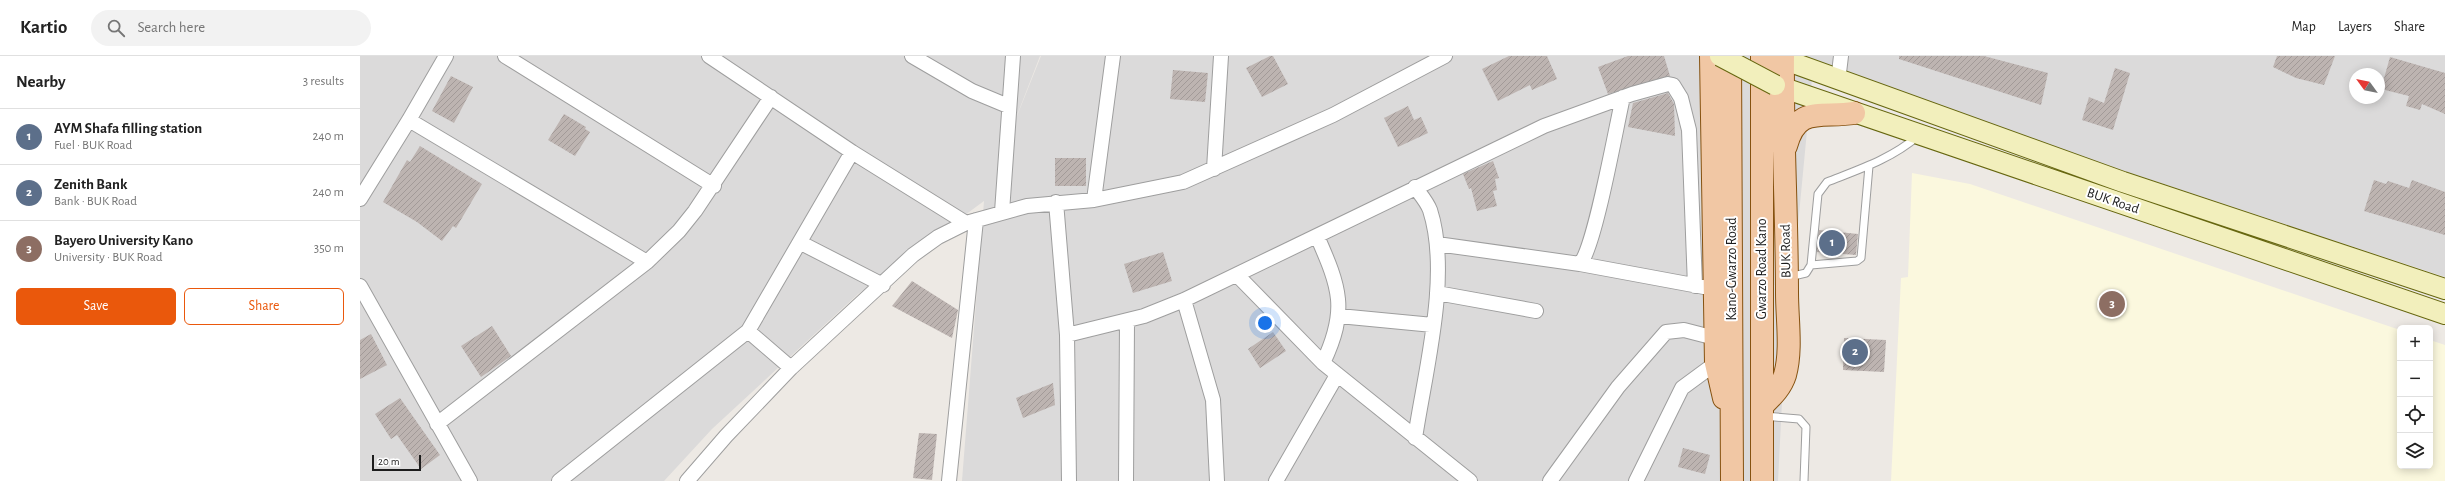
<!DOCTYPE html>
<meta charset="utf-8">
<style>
body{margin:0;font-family:"Alegreya Sans",sans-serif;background:#f2f2f2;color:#222}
.controls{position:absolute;right:12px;bottom:12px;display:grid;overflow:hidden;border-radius:6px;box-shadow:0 2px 10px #0003}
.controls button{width:36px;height:36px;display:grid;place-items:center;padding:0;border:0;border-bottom:1px solid #e0e0e0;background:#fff;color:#222;font:20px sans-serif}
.compass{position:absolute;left:1989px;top:12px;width:36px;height:36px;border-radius:50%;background:#fff;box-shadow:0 2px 10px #0003;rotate:303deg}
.scale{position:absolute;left:12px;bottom:10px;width:49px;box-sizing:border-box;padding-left:4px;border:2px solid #1d1d1d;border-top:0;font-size:11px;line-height:14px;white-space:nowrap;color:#1d1d1d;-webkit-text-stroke:3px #fff;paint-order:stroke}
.you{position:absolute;left:905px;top:267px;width:14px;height:14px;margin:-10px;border:3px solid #fff;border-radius:50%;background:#1a73e8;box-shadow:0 0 0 6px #1a73e833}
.badge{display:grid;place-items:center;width:26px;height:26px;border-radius:50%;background:#ea580c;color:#fff;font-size:13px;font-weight:700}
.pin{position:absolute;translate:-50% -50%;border:2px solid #fff;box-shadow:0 1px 4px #0006}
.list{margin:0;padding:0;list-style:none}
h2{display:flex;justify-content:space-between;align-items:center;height:52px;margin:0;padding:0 16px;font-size:17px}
h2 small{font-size:13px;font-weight:400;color:#767676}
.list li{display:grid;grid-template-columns:26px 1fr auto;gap:12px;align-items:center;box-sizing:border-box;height:56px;padding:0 16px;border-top:1px solid #e0e0e0}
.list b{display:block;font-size:15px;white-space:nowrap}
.list p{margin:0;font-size:13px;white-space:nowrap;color:#767676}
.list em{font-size:13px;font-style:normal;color:#767676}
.actions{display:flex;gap:8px;padding:12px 16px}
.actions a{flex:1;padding:9px 0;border:1px solid #ea580c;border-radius:6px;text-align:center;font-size:14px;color:#ea580c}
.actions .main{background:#ea580c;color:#fff}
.icon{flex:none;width:22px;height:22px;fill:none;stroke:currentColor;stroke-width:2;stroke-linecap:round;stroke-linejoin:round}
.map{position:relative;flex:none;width:2085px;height:425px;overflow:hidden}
header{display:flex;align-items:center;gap:24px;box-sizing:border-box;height:56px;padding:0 20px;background:#fff;border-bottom:1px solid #e0e0e0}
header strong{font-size:19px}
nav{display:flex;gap:22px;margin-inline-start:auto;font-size:14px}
.search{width:280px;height:36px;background:#f2f2f2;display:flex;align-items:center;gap:10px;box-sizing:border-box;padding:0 14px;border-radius:22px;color:#767676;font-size:15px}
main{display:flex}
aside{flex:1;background:#fff}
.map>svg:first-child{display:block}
</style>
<header>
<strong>Kartio</strong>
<div class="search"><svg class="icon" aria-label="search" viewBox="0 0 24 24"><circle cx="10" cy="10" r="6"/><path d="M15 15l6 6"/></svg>Search here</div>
<nav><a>Map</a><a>Layers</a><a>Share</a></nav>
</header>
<main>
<aside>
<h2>Nearby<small>3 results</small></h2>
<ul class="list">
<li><span class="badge" style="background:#5c6f8a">1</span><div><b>AYM Shafa filling station</b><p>Fuel · BUK Road</p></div><em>240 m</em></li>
<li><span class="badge" style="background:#5c6f8a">2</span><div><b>Zenith Bank</b><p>Bank · BUK Road</p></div><em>240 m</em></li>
<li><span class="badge" style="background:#8d6e63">3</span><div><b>Bayero University Kano</b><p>University · BUK Road</p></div><em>350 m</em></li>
</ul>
<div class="actions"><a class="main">Save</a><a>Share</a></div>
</aside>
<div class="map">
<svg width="2085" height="425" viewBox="0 0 2085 425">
<defs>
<pattern id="building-hatch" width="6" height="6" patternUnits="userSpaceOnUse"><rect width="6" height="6" fill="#bdb4b1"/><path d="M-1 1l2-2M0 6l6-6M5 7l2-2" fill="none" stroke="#a29a98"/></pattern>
</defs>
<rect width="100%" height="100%" fill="#ede9e4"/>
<path fill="#dbdada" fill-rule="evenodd" d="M0 0H680L649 80 681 0H2085V221L1453 12 1423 326 1418 425H602L624 145 498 238 352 373 304 425H0ZM1995 18H2019V42H1995Z"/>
<path fill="#fbf8de" d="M1552 117 1610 128 2040 274V410H2070V284L2085 289V425H1531L1541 222 1548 221Z"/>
<path fill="url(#building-hatch)" d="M910 0H913L928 28 902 41 886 12Z
M1149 0H1187L1197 23 1172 34 1170 29 1138 45 1122 13Z
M1268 0H1304L1310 20 1248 38 1238 11Z
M1539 0H1624L1688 17 1681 49 1539 3Z
M1917 0H1975L1964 29 1936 22 1913 11Z
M2030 1 2085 17V58L2062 48 2060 54 2046 50 2049 40 2021 33Z
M1755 12 1770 17 1753 74 1722 64 1729 41 1744 47Z
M813 14 848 17 845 46 810 43Z
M91 20 113 31 94 67 72 55Z
M1308 37 1314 48 1315 80 1268 71 1273 47Z
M1048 50 1054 64 1061 61 1068 77 1038 91 1024 62Z
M204 58 226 71 225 73 230 76 215 100 188 84Z
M60 90 122 128 96 172 93 170 82 185 57 166 23 146 47 104 50 106Z
M695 102H726V130H695Z
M1133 105 1139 122 1135 123 1137 134 1133 135 1137 150 1117 155 1111 132 1109 133 1103 118Z
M2014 124 2026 128 2028 125 2049 132 2052 124 2085 136V179L2004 155Z
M1459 174 1498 178 1496 199 1457 196Z
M803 196 812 225 773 237 764 208Z
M552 225 598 254 592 282 532 250Z
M132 270 151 300 121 321 101 290Z
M913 276 926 295 900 312 888 293Z
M11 278 27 309 0 323V284Z
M1484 282 1526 284 1524 316 1483 314Z
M693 327 695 349 663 362 656 342Z
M40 342 80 399 61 413 37 379 31 383 15 358Z
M559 377 577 378 572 424 553 422Z
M1323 392 1350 399 1345 418 1318 411Z"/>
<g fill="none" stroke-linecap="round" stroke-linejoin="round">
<defs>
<path id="service" d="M1451 209 1497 205 1501 202 1509 110
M1429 221 1446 217 1451 209 1458 138 1467 126C1500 113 1531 103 1558 80
M1404 360 1439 363 1446 371 1444 425"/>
<path id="minor" d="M145 0 354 130
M349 0 492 96 606 167
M552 0 612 35 648 50
M1478 25 1481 0
M49 64 287 206
M854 113 861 0
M0 143 49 64 86 0
M734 144 753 0
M696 146 707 279 709 425
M642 156 653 0
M957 180C980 232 988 254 963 307
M441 187 523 229
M1077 188 1220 208 1344 231
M1220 208C1235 191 1256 71 1263 41
M877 219 963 307 1110 425
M0 230 110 425
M1077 237 1176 255
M824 244 853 344 857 425
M979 260 1073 269
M388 275 431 312
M707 279 784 260 824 244 1184 70 1272 38 1308 28 1313 29 1321 42 1329 74 1335 230
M77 368 287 206 319 175 335 155 411 41
M1055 382C1065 315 1091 219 1070 154 1067 146 1060 138 1055 131
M199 425 388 275 492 96
M327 425 366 380 431 312 553 199 578 181 606 167 667 150 734 144 823 126 973 59 1085 0
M589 425 616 164
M766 425 767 266
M916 425 977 319
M1190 425 1258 331 1306 276 1324 274 1355 282
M1276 425 1322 332 1356 307"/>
<path id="secondary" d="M1414 0 1763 126 2085 233
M1415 29 2085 258"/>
<path id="primary" d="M1351 0 1356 307 1364 342
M1370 0 1372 425
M1402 0V425
M1426 90C1437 49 1461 62 1494 57
M1402 350C1411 341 1421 332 1425 319 1432 294 1427 263 1427 237 1427 158 1422 79 1423 0"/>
</defs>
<use href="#service" stroke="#9e9e9e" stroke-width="9"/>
<use href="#minor" stroke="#9e9e9e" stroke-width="16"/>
<use href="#secondary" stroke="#676710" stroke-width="22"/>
<use href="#primary" stroke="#865210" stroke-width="24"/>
<use href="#service" stroke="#fff" stroke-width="7"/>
<use href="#minor" stroke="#fff" stroke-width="14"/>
<use href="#secondary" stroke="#f2efbc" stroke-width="20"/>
<use href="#primary" stroke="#f1c7a4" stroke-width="22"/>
<defs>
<path id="secondary-bridge" d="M1360 0 1415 29"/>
</defs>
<use href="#secondary-bridge" stroke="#676710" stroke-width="22" stroke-linecap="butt"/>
<use href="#secondary-bridge" stroke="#f2efbc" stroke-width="20"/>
</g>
<g text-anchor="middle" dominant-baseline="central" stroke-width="4" stroke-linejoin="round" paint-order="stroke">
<g font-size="14" fill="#1d1d1d" stroke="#fff">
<text transform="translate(1753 145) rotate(19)">BUK Road</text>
<text transform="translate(1426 195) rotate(-91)">BUK Road</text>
<text transform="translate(1372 213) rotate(-90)">Kano-Gwarzo Road</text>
<text transform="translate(1402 213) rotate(-90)">Gwarzo Road Kano</text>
</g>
</g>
</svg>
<div class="controls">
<button>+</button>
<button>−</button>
<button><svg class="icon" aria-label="locate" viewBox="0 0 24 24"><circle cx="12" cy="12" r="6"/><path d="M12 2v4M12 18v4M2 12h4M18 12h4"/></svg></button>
<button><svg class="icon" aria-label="layers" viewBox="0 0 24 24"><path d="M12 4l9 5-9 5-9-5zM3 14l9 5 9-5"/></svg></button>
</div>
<svg class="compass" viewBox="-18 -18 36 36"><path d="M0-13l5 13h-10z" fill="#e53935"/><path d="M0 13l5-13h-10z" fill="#767676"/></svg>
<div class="scale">20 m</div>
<div class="you"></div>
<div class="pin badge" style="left:1472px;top:187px;background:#5c6f8a">1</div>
<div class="pin badge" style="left:1495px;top:296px;background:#5c6f8a">2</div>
<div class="pin badge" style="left:1752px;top:248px;background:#8d6e63">3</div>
</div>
</main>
